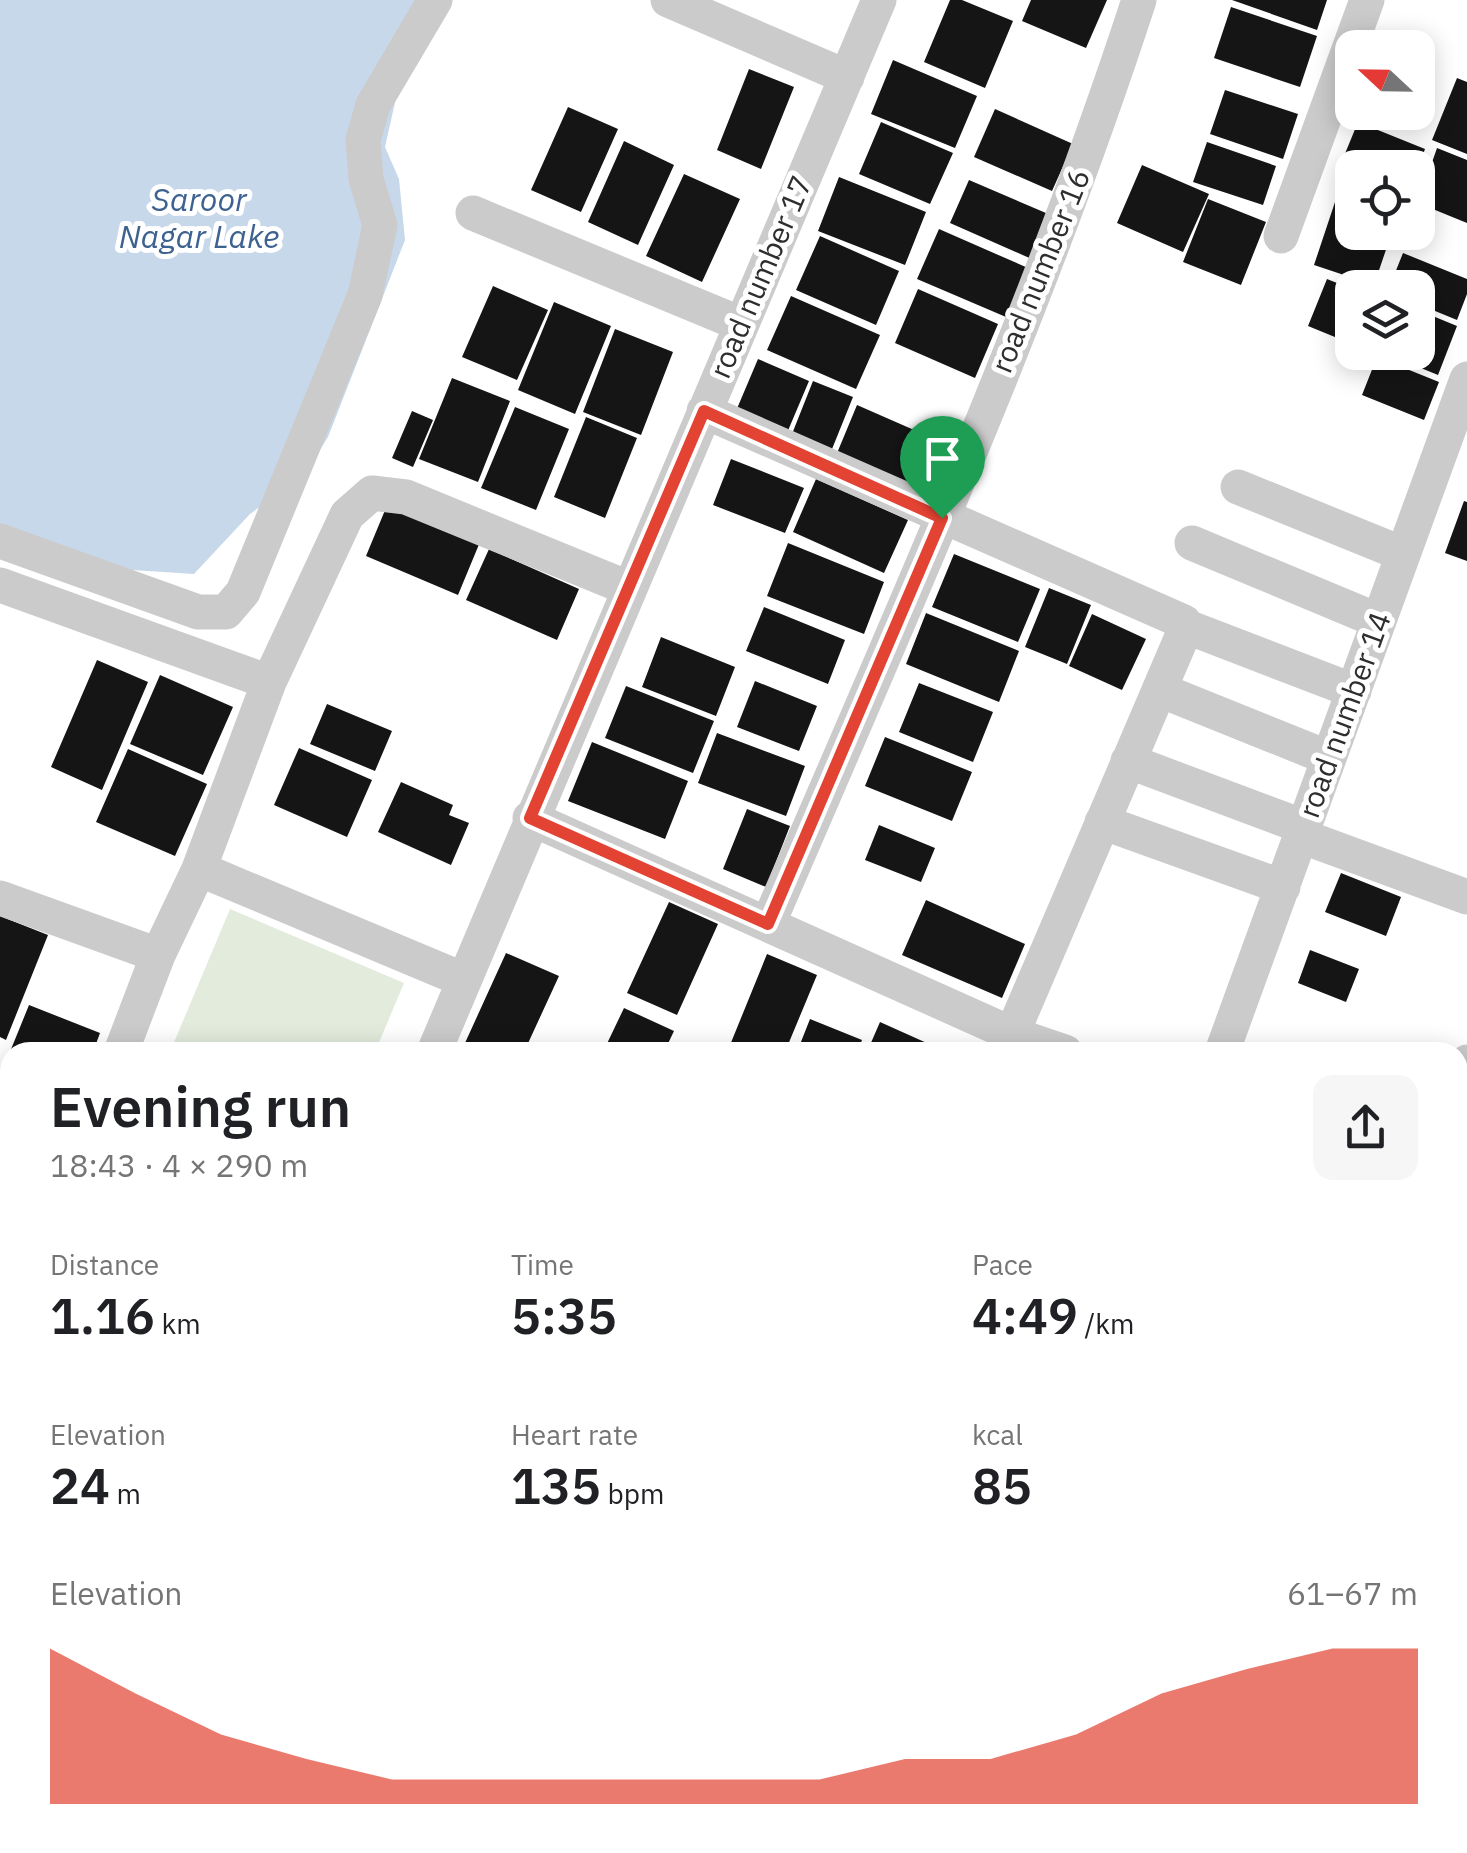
<!DOCTYPE html>
<meta charset="utf-8">
<style>
body{margin:0;font-family:"IBM Plex Sans",sans-serif;background:#f6f6f6;color:#202124;height:100vh;display:flex;flex-direction:column;font-size:38px;white-space:nowrap}
*{box-sizing:border-box;margin:0}
p{font-size:32px;color:#757577}
.icon{flex:none;width:55px;height:55px;fill:none;stroke:currentColor;stroke-width:2;stroke-linecap:round;stroke-linejoin:round}
.map{position:relative;flex:1;overflow:hidden}
.drawer{position:absolute;left:0px;top:1042px;width:1468px;height:812px;display:flex;flex-direction:column;background:#fff;border-radius:30px 30px 0 0;box-shadow:0 5px 25px #0003}
.drawer>*{flex:none}
.needle{width:65px;rotate:292deg}
.buttons{position:absolute;left:1335px;top:30px;display:grid;gap:20px}
.buttons a{display:grid;place-items:center;width:100px;height:100px;border-radius:20px;background:#fff;box-shadow:0 5px 25px #0003;font-size:50px}
.pin{position:absolute;display:grid;place-items:center;width:85px;height:85px;color:#fff;margin:-102px -42px;border-radius:50% 50% 50% 0;rotate:-45deg;box-shadow:0 0 10px #0007}
.pin .icon{rotate:45deg}
.round{display:grid;place-items:center;flex:none;width:105px;height:105px;border-radius:20px;background:#f6f6f6}
.headline{display:flex;align-items:center;justify-content:space-between;height:170px;padding:0 50px}
h1{font-size:55px;font-weight:600;line-height:75px}
.metrics{display:grid;grid-template-columns:repeat(3,1fr);gap:15px;height:170px;padding:10px 50px}
.metrics div{display:grid;align-content:center}
.metrics b{font-size:50px;font-weight:600}
.metrics small{font-size:28px;font-weight:400}
.metrics p{font-size:28px}
.chart{height:280px;padding:20px 50px}
.chart p{display:flex;justify-content:space-between}
.chart svg{width:100%;height:180px;margin-top:10px;fill:#e34332;opacity:.7}
.map>svg:first-child{display:block}
.green{fill:#e2ebdc}
.water{fill:#c8d8eb}
.building{fill:#151515}
.lines{fill:none;stroke-linecap:round;stroke-linejoin:round}
.street{stroke:#cbcbcb;stroke-width:35}
.secondary{stroke:#b8b8b8;stroke-width:50}
.route-casing{stroke:#fff;stroke-width:20}
.route{stroke:#e34332;stroke-width:12}
.labels{text-anchor:middle;stroke-width:10;stroke-linejoin:round;paint-order:stroke}
.street-label{font-size:30px;fill:#2e2e2e;stroke:#fff}
.water-label{font-size:32px;font-style:italic;fill:#3d628f;stroke:#fff}
</style>
<div class="map">
<svg width="1467" height="1853" viewBox="0 0 1467 1853">
<rect width="100%" height="100%" fill="#fff"/>
<path class="green" d="M230 909 404 983 375 1052H170Z"/>
<path class="water" d="M0 0H418L385 147 399 179 405 240 328 437 305 474 250 514 194 574 101 568 0 535Z"/>
<path class="building" d="M950 0H962L1013 21 985 88 924 62Z
M1031 0H1107L1086 48 1022 21Z
M1232 0H1327L1317 30Z
M1231 7 1317 36 1300 87 1214 58Z
M893 60 977 96 955 148 871 114Z
M749 69 794 87 761 169 717 150Z
M1457 78 1467 82V154L1432 140Z
M1225 90 1298 114 1283 159 1210 134Z
M568 107 618 129 581 212 531 190Z
M995 109 1073 144 1052 191 974 157Z
M881 122 953 153 930 204 859 174Z
M1358 122 1425 149 1418 168H1352V185L1335 178Z
M624 141 674 165 638 245 588 222Z
M1207 142 1276 166 1263 205 1193 182Z
M1437 148 1467 160V223L1418 203Z
M1142 165 1209 194 1183 252 1117 223Z
M684 174 740 199 702 282 646 256Z
M839 177 926 212 905 265 818 231Z
M969 180 1053 216 1034 260 950 223Z
M1337 196 1352 201V232H1392L1374 285 1314 265Z
M1208 199 1266 222 1241 285 1183 262Z
M939 229 1028 268 1006 317 917 279Z
M820 236 899 271 876 325 796 290Z
M1403 253 1467 279V294L1457 320 1418 304V288H1389Z
M1327 279 1352 289V344L1308 326Z
M493 286 548 310 517 380 462 357Z
M918 289 998 324 975 378 895 343Z
M791 296 880 335 856 389 767 350Z
M554 302 611 326 575 414 518 390Z
M1418 310 1457 326 1438 375 1394 357 1396 352H1418Z
M615 329 673 352 641 435 583 412Z
M1377 357 1439 382 1424 420 1362 395Z
M758 359 809 381 784 440 733 418Z
M452 378 510 401 478 482 419 459Z
M813 381 853 397 830 454 790 439Z
M857 405 930 437 908 489 835 458Z
M515 407 569 429 536 510 481 488Z
M412 411 433 420 413 467 392 458Z
M586 417 637 438 605 518 554 497Z
M731 459 804 488 785 533 713 505Z
M816 479 908 520 884 573 793 532Z
M1464 501 1467 502V561L1445 553Z
M388 503 480 542 458 595 366 556Z
M788 543 884 582 864 634 767 596Z
M489 549 579 589 557 640 466 600Z
M954 554 1040 589 1018 642 932 607Z
M1049 588 1091 605 1067 664 1025 647Z
M764 607 845 640 828 684 746 651Z
M926 613 1019 651 999 702 906 664Z
M1092 614 1146 639 1122 690 1069 666Z
M661 637 735 667 716 716 642 687Z
M97 660 148 682 102 790 51 767Z
M160 675 233 707 203 775 130 744Z
M755 681 817 706 799 751 737 727Z
M919 683 993 712 973 762 899 732Z
M626 686 714 721 693 773 605 738Z
M327 704 392 731 375 771 310 744Z
M717 733 805 766 786 816 698 783Z
M885 737 972 772 952 821 865 786Z
M592 742 688 781 665 839 568 801Z
M299 748 372 780 347 837 274 805Z
M128 749 207 784 175 856 96 822Z
M401 782 453 805 449 815 469 823 451 865 378 832Z
M747 809 790 826 766 887 723 869Z
M879 825 935 848 921 882 865 860Z
M1341 873 1401 897 1386 936 1325 912Z
M926 900 1025 944 1002 998 902 955Z
M669 902 718 924 677 1015 627 993Z
M0 916 48 935 6 1040 0 1037Z
M1310 950 1359 969 1346 1002 1298 983Z
M506 953 559 976 524 1052H487L465 1043Z
M767 954 817 975 785 1052H733L728 1050Z
M29 1005 100 1033 93 1052H10V1072L3 1069Z
M624 1008 674 1031 664 1052H603Z
M810 1019 862 1040 857 1052H797Z
M880 1022 929 1044 925 1052H867Z
M0 1073 10 1077V1156L0 1152Z
M7 1414 10 1416V1480L0 1475V1431Z
M0 1594 10 1598V1622L0 1646Z
M10 1717V1764L0 1759V1736Z
M0 1833 10 1837V1845L35 1847 32 1853H0Z
M457 1845H506L503 1853H454Z
M852 1845H902L899 1853H854L849 1851Z"/>
<g class="lines">
<path class="street" d="M668 0 847 77
M473 213 741 324
M1281 236 1367 0
M704 411 1184 622V632L1012 1034
M1238 487 1403 554
M0 541 198 612H226L243 592 365 295 380 225 366 179 363 140 373 105 435 0
M1192 543 1379 621
M0 585 269 682
M1185 626 1354 691
M1160 690 1329 758
M1128 761 1304 827
M530 818 1012 1034 1065 1052
M1102 822 1283 887
M1301 836 1467 897
M199 869 464 980
M0 898 158 955
M768 924C899 620 1036 316 1139 0
M121 1052 158 955 199 869 269 682 347 515 372 493 406 497 628 588
M434 1052 879 0
M1222 1052 1467 379
M1458 1087 1467 1062
M0 1186 10 1189
M1458 1309 1467 1313
M0 1340 10 1317
M1458 1542 1467 1549
M1458 1662 1467 1645
M0 1693 10 1669
M0 1795 10 1799
M1019 1845 1041 1853
M99 1853 102 1845
M405 1853 408 1845
M925 1853 928 1845
M1072 1853 1076 1845
M1389 1853 1392 1845"/>
<path class="secondary" d="M0 1534 10 1538
M700 1845 719 1853
M778 1845 797 1853"/>
</g>
<g class="lines">
<defs>
<path id="route" d="M704 411 942 518 768 924 530 818Z"/>
</defs>
<use href="#route" class="route-casing"/>
<use href="#route" class="route"/>
</g>
<g class="labels">
<g class="street-label">
<text transform="translate(1041 271) rotate(-68)" y="10">road number 16</text>
<text transform="translate(761 277) rotate(-67)" y="10">road number 17</text>
<text transform="translate(1345 715) rotate(-70)" y="10">road number 14</text>
</g>
<g class="water-label">
<text x="199" y="211">Saroor<tspan x="199" dy="37">Nagar Lake</tspan></text>
</g>
</g>
</svg>
<div class="buttons">
<a><svg class="needle" viewBox="-14 -14 28 28"><path d="M0-13l5 13h-10z" fill="#e53935"/><path d="M0 13l5-13h-10z" fill="#757577"/></svg></a>
<a><svg class="icon" aria-label="locate" viewBox="0 0 24 24"><circle cx="12" cy="12" r="6"/><path d="M12 2v4M12 18v4M2 12h4M18 12h4"/></svg></a>
<a><svg class="icon" aria-label="layers" viewBox="0 0 24 24"><path d="M12 4l9 5-9 5-9-5zM3 14l9 5 9-5"/></svg></a>
</div>
<div class="pin" style="left:942px;top:518px;background:#1e9e55"><svg class="icon" aria-label="arrive" viewBox="0 0 24 24"><path d="M6 21V4h12l-3 4 3 4H6"/></svg></div>
<section class="drawer">
<div class="headline"><div><h1>Evening run</h1><p>18:43 · 4 × 290 m</p></div><a class="round"><svg class="icon" aria-label="share" viewBox="0 0 24 24"><path d="M12 15V3M7 8l5-5 5 5M5 13v7h14v-7"/></svg></a></div>
<div class="metrics">
<div><p>Distance</p><b>1.16<small> km</small></b></div>
<div><p>Time</p><b>5:35</b></div>
<div><p>Pace</p><b>4:49<small> /km</small></b></div>
</div>
<div class="metrics">
<div><p>Elevation</p><b>24<small> m</small></b></div>
<div><p>Heart rate</p><b>135<small> bpm</small></b></div>
<div><p>kcal</p><b>85</b></div>
</div>
<div class="chart"><p><span>Elevation</span>61–67 m</p>
<svg viewBox="0 0 160 44" preserveAspectRatio="none"><path d="M0 44V6L10 17L20 27L30 33L40 38L50 38L60 38L70 38L80 38L90 38L100 33L110 33L120 27L130 17L140 11L150 6L160 6V44z"/></svg>
</div>
</section>
</div>
